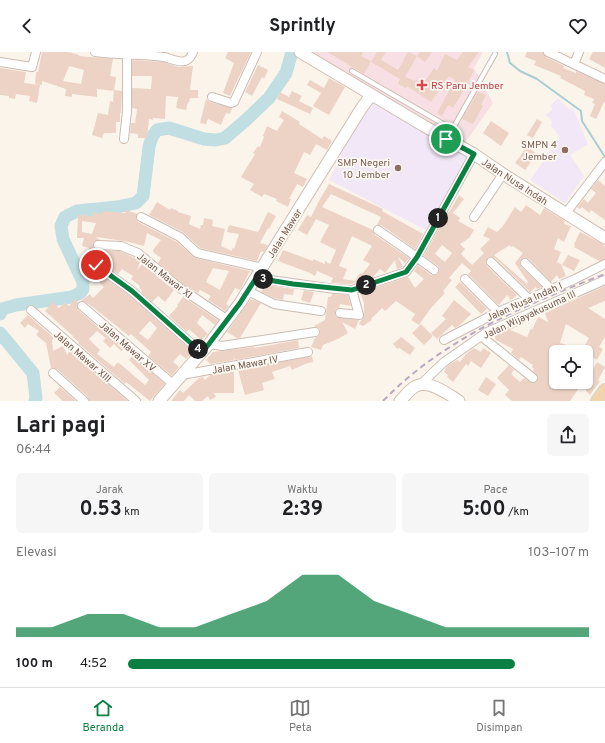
<!DOCTYPE html>
<html lang="id">
<meta charset="utf-8">
<style>
body{margin:0;font-family:Overpass,sans-serif;background:#f6f6f6;color:#202124;height:100vh;display:flex;flex-direction:column;font-size:15px;white-space:nowrap}
*{box-sizing:border-box;margin:0}
p{font-size:13px;color:#757577}
.icon{flex:none;width:22px;height:22px;fill:none;stroke:currentColor;stroke-width:2;stroke-linecap:round;stroke-linejoin:round}
.map{position:relative;height:349px;overflow:hidden}
.drawer{display:flex;flex-direction:column;background:#fff;flex:1}
.drawer>*{flex:none}
.buttons{position:absolute;left:549px;top:293px;display:grid;gap:8px}
.buttons a{display:grid;place-items:center;width:44px;height:44px;border-radius:6px;background:#fff;box-shadow:0 1px 3px #0004;font-size:20px}
.pin{position:absolute;display:grid;place-items:center;width:34px;height:34px;color:#fff;margin:-17px;border:2px solid #fff;border-radius:50%;box-shadow:0 1px 4px #0007}
.km{position:absolute;width:20px;height:20px;margin:-10px;border-radius:50%;background:#222;color:#fff;font-size:11px;line-height:20px;text-align:center}
.round{display:grid;place-items:center;flex:none;width:42px;height:42px;border-radius:6px;background:#f6f6f6}
.overview{display:flex;align-items:center;justify-content:space-between;height:68px;padding:0 16px}
h1{font-size:22px;font-weight:700;line-height:30px}
.metrics{display:grid;grid-template-columns:repeat(3,1fr);gap:6px;height:68px;padding:4px 16px}
.metrics div{display:grid;align-content:center;border-radius:6px;background:#f6f6f6;text-align:center}
.metrics b{font-size:20px;font-weight:700}
.metrics small{font-size:11px;font-weight:400}
.metrics p{font-size:11px}
.chart{height:112px;padding:8px 16px}
.chart p{display:flex;justify-content:space-between}
.chart svg{width:100%;height:72px;margin-top:4px;fill:#0b8043;opacity:.7}
ul{padding:0 16px;list-style:none;font-size:13px}
li{display:grid;grid-template-columns:64px 48px 1fr;align-items:center;height:30px}
li i{height:10px;border-radius:5px;background:#0b8043}
header{display:flex;justify-content:space-between;align-items:center;height:52px;padding:0 16px;background:#fff;font-size:18px;font-weight:700}
.dock{display:flex;justify-content:space-around;align-items:center;height:56px;border-top:1px solid #e0e0e0;background:#fff;font-size:11px;color:#757577}
.dock a{display:grid;justify-items:center;gap:2px}
.dock .active{color:#0b8043}
.map>svg:first-child{display:block}
.education{fill:#f1e7f7}
.medical{fill:#f7dfe3}
.lines{fill:none;stroke-linecap:round;stroke-linejoin:round}
.stream{stroke:#a8ced3;stroke-width:2}
.river{stroke:#c1dfe3;stroke-width:13}
.building{fill:#edd3c5;fill-rule:evenodd}
.lane-casing{stroke:#ccbcb2;stroke-width:6}
.street-casing{stroke:#ccbcb2;stroke-width:10}
.secondary-casing{stroke:#d0beb2;stroke-width:13}
.primary-casing{stroke:#d8d1ce;stroke-width:14}
.lane{stroke:#fff;stroke-width:4}
.street{stroke:#fff;stroke-width:8}
.secondary{stroke:#fff;stroke-width:11}
.primary{stroke:#f1d4ab;stroke-width:12}
.rail{stroke:#b7a9c4;stroke-width:2;stroke-dasharray:6 4;stroke-linecap:butt}
.route-casing{stroke:#fff;stroke-width:8}
.route{stroke:#0b8043;stroke-width:5}
.health-dot{fill:#e0444e;stroke:#fdf8f1;stroke-width:1.5}
.education-dot{fill:#8d6e63;stroke:#fdf8f1;stroke-width:1.5}
.labels{text-anchor:middle;stroke-width:3.5;stroke-linejoin:round;paint-order:stroke}
.health-label{font-size:10px;fill:#be3a42;stroke:#fdf8f1;text-anchor:start}
.education-label{font-size:10px;fill:#785e54;stroke:#fdf8f1;text-anchor:end}
.street-label{font-size:10px;fill:#735b50;stroke:#fdf8f1}
</style>
<header><svg class="icon" aria-label="back" viewBox="0 0 24 24"><path d="M15 5l-7 7 7 7"/></svg>Sprintly<svg class="icon" aria-label="heart" viewBox="0 0 24 24"><path d="M12 20l-8-8c-3-5 5-10 8-4 3-6 11-1 8 4z"/></svg></header>
<div class="map">
<svg width="605" height="349" viewBox="0 0 605 349">
<rect width="100%" height="100%" fill="#fbf4eb"/>
<path class="education" d="M558 46 569 57 573 56 588 92 570 103 584 124 565 151 530 128 560 85 551 74 552 69 546 63 553 57 550 54Z
M373 49 469 104 426 178 329 128 351 83Z"/>
<path class="medical" d="M312 0H483L474 16 493 51 465 91 388 50 312 1Z"/>
<g class="lines">
<path class="stream" d="M507 0 510 11 520 19 537 27 581 59 582 69 605 105"/>
<path class="river" d="M0 262 2 257 16 253 72 245 80 241 83 237V230L63 187 61 174 65 165 77 159 117 155 136 151 143 144 149 95 152 85 157 78 169 76 204 87 216 88 225 86 246 68 269 46 286 21 292 0
M0 281 33 321 36 346 35 349"/>
</g>
<path class="building" d="M42 0H69L79 3V4L113 7 110 24 116 25 114 39 97 37V45L72 42V45L65 44 66 37 42 29V33L35 32 36 20H38ZM69 14 84 18 81 32 63 29Z
M228 0H251L230 44 223 41 234 11 225 6Z
M327 0H363L361 4 371 9 364 22Z
M377 0H386L381 8 398 18 408 0 417 4 405 25 415 29 416 28 423 32 434 16 437 19 445 2 457 8 463 0H479L468 15 474 18 466 35 453 56 448 53 442 64 437 61 455 28 449 24 431 50 407 34 406 36 398 32 400 27 371 10Z
M420 0H432L425 10 417 4Z
M527 0H543L546 5 564 14 563 16 576 21V19L605 32V51L604 50 596 67 590 64 595 52 592 51 594 47 584 43 585 39 560 26 561 24 534 13 536 9 525 5Z
M593 0H605V16L589 7Z
M132 8 163 10 179 15 193 14 190 38H198V46H190L189 51 188 50 186 58 176 56 178 45 166 44 165 67 153 66V68L149 67 147 86H138V82L130 81 131 71H135L137 57 132 56V36L151 37 152 24H132Z
M258 13 268 18 264 27 262 25 252 44 245 40Z
M0 16 26 20 24 31 40 33 37 51 29 49 30 44 16 42 15 47 9 46V44L0 43Z
M329 26 345 35 329 63 313 54 321 41 307 33 310 28 324 36Z
M114 38 122 39 121 61H120V70H116V81H104L102 86 92 83 98 61 108 63 110 49 113 50Z
M292 39 302 44 299 49 313 56 310 62 277 47 280 40 289 45Z
M478 40 486 43 481 53 483 54 473 72 462 67Z
M206 47 210 50 232 56 230 62 226 61 221 73 208 67 206 72 200 71Z
M282 59 300 70 299 72 322 87 324 84 332 89 327 98 316 92 310 103 304 100 294 121 307 127 303 135 297 132 289 147H291L288 155 276 149 277 147 264 142 262 145 250 138 254 132 241 125 255 102 253 101 258 94 260 95 264 85 263 84 267 74 277 79 284 68 279 65Z
M537 67 542 70 533 86 527 83Z
M491 69 509 81 501 94 483 81Z
M527 95 537 102 525 118 515 111Z
M598 128 605 134V168L591 158 589 161 582 155 580 157 577 155 584 147 588 151 596 141 591 137Z
M329 132 383 157 382 159 423 182 415 197 381 173H377L381 165 331 142 322 155 373 178 375 183 409 206 405 211 398 205 403 215 397 217 395 208 385 221 380 217 373 225 351 232 333 231 331 230 333 226 317 219 315 224 310 221 278 209 283 198 313 209V207L325 212V209L330 212 336 198 320 190 329 173 316 167 307 183 298 178 307 163 311 165 320 147ZM352 184 372 194 363 208 370 212 362 222 360 221 355 229 343 227 347 217 339 214Z
M459 143 464 147 453 161 460 166 458 169 474 178 469 186 460 192 465 197 461 202 472 213 484 201 480 197 490 187 483 184 488 175 497 180 503 174 515 155 521 160 526 153 540 163 544 156 565 169 564 172 571 174 564 190 558 186 554 197 561 200 557 210 561 212 566 224 559 227 557 223 551 230 529 207 523 206 520 209 521 215 542 235 537 237 536 235 530 240 495 206 489 205 486 209 487 214 517 243 511 248 507 243 499 253 468 222 471 219 462 211 449 226 452 228 443 239 445 241 431 256 419 273 411 268 415 262 396 249 385 259 382 256 371 267 372 268 363 274 359 272 364 264V251L360 241 408 225 415 236 424 227 414 219 418 213 431 223H434L438 222 439 218 438 214 424 204 448 160H449ZM442 193 452 201 445 210 435 202ZM510 193V195L513 194 523 201 515 211 528 230 527 232 494 203Z
M157 150 170 158 171 156 178 159V160L191 164 189 172 200 177 201 173H203L204 166 213 168 212 174 225 177 221 194 232 199V196L234 197 239 182 227 180 229 173 258 180 268 160 276 164 269 177 268 176 260 191 268 193 264 200 261 199 257 209 200 196 183 180 149 163Z
M126 158 137 162 136 166 138 170 177 190 195 206 250 219 240 238 235 236 226 252 229 254 225 259 208 248 211 244 200 238 198 241 183 232 158 211 161 206 153 200V198L161 188 147 181 144 194 129 190 97 185H96L100 188 94 190 93 195 97 198 120 199 135 206 140 210 137 218 142 212 174 238 165 250 158 244 152 250 141 240 142 239 139 235 140 234 131 227 133 224 122 217 118 222 99 209 95 208 98 204 88 202 89 196 82 194 84 186H77L78 163 93 164V160L102 162 103 159 125 161ZM82 169 96 171 92 182 82 180ZM213 216 229 219 220 238 206 230Z
M580 180 603 192 605 196V207L599 209 574 195 575 193 574 192Z
M568 203 580 208 574 219 562 213Z
M95 219 129 243 193 300 186 307 180 302 173 310 179 315 172 324 148 304 151 300 131 282 129 284 93 255 85 250 81 249 90 242 93 246 104 235 92 223ZM150 269 157 276 148 288 139 281Z
M460 230 487 257 481 262 455 235Z
M266 233 294 237 293 243 284 242 283 248 274 246 261 240Z
M605 234V249L588 256 605 267V285L599 295 603 297 597 308 586 301V300H566L556 297V330H583L570 349H512L505 343 509 338 497 326 509 313 514 318 511 322 520 330 524 326 530 330 535 331 537 329 538 324 533 319 534 317 532 315 533 313 521 305 519 308 511 301 513 297 496 288 494 283 528 268V269L510 278 527 285 531 276 532 278 538 265 548 270 545 261ZM566 272 589 286 582 298 560 291Z
M304 238 314 240 310 251 301 248Z
M332 242 348 243 351 254 340 252 339 256 336 257 335 260 336 265 359 268 355 277 342 270 348 281 338 287 323 293 321 298 311 295 315 286 320 282V277L314 274 325 268 328 245H331Z
M183 245 218 268 215 273 202 263 197 271 208 282 201 288 189 277 187 280 169 264 178 254 177 253Z
M75 247 78 250 77 253 78 258 124 297 121 299 114 292 110 296 103 289 106 286 97 279 89 287 100 298 97 302 114 315 117 311H119L145 333 149 328 129 308 132 304 165 332 150 349 126 330 125 332 78 291 79 290 73 285V284L45 259 53 250 59 256 65 251 69 254Z
M251 247 261 251 240 286H237L227 280Z
M454 248 471 262 459 274 455 276 452 273 437 287 431 281 446 267 442 264Z
M28 263 54 286 52 288 53 299 63 294 67 303 70 299 128 349H89L88 345 57 317 51 316 46 291 36 283 39 279 28 272 25 276 20 271Z
M421 272 433 284 424 293 412 281Z
M401 285 415 296 410 303 399 296 397 297 393 292Z
M298 288 299 296 235 308 234 306V308L211 312 206 308 213 300 254 295 255 296Z
M474 296 481 300 483 296 491 301 481 316 471 309 468 314 466 312 453 330 447 325 448 323 444 320 447 314 457 308 460 310 466 302Z
M312 304 313 310 305 312 292 318 290 314 272 320 275 327 262 331 264 338 245 343 238 318Z
M597 310 605 315 598 328 600 329 590 343 586 339V315L592 319Z
M234 319V341H214L216 345 210 348 208 344 202 349H195L189 343 184 349H171L180 338 183 341 199 326 203 325 205 328 210 323Z
M486 325 496 332 488 344 478 338Z
M60 335 76 349H63L54 341Z"/>
<g class="lines">
<defs>
<path id="lane" d="M352 19 452 77
M448 85 495 2"/>
<path id="street" d="M95 0C118 3 141 2 164 5 169 6 179 11 185 9 189 8 192 3 193 0
M548 0 605 27
M0 10 32 15 36 0
M574 12 579 0
M212 45 231 51 234 50 257 0
M124 87 127 59V3
M566 161 605 110
M141 165 180 185 197 201 263 216
M474 165 503 122
M378 178 407 198 434 218
M98 193 121 194 138 201 180 236 228 268
M491 210 528 246
M525 211 551 237
M96 213 132 239 202 301
M256 226 335 237 352 238 406 220 417 205 474 102
M465 227 498 260
M248 239 274 252 321 259
M82 254 174 333
M31 258 136 349
M340 261 359 263 352 238
M481 284 533 326
M444 288 498 260 575 227 605 212
M209 292 222 294 315 280
M53 321 84 349
M182 323 308 300
M420 333 444 310 487 280 605 228"/>
<path id="secondary" d="M300 0 424 74 474 102 503 122 605 186
M159 349 209 292 240 251 361 57 371 43
M400 349C405 344 410 337 416 334 430 328 448 342 459 349"/>
<path id="primary" d="M597 349 605 338"/>
</defs>
<use href="#lane" class="lane-casing"/>
<use href="#street" class="street-casing"/>
<use href="#secondary" class="secondary-casing"/>
<use href="#primary" class="primary-casing"/>
<use href="#lane" class="lane"/>
<use href="#street" class="street"/>
<use href="#secondary" class="secondary"/>
<use href="#primary" class="primary"/>
<path class="rail" d="M383 349C444 286 525 253 605 222"/>
</g>
<g class="lines">
<defs>
<path id="route" d="M96 213 132 239 202 301 240 251 256 226 293 232 352 238 406 220 417 205 474 102 446 87"/>
</defs>
<use href="#route" class="route-casing"/>
<use href="#route" class="route"/>
</g>
<path class="health-dot" d="M420 27h4v4h4v4h-4v4h-4v-4h-4v-4h4z"/>
<g class="education-dot">
<circle cx="565" cy="98" r="4"/>
<circle cx="398" cy="116" r="4"/>
</g>
<g class="labels">
<g class="health-label">
<text x="431" y="37">RS Paru Jember</text>
</g>
<g class="education-label">
<text x="557" y="96">SMPN 4<tspan x="557" dy="12">Jember</tspan></text>
<text x="390" y="114">SMP Negeri<tspan x="390" dy="12">10 Jember</tspan></text>
</g>
<g class="street-label">
<text transform="translate(515 129) rotate(33)" y="4">Jalan Nusa Indah</text>
<text transform="translate(284 181) rotate(-58)" y="4">Jalan Mawar</text>
<text transform="translate(165 223) rotate(38)" y="4">Jalan Mawar XI</text>
<text transform="translate(524 249) rotate(-24)" y="4">Jalan Nusa Indah I</text>
<text transform="translate(529 262) rotate(-25)" y="4">Jalan Wijayakusuma III</text>
<text transform="translate(128 294) rotate(41)" y="4">Jalan Mawar XV</text>
<text transform="translate(83 304) rotate(41)" y="4">Jalan Mawar XIII</text>
<text transform="translate(245 312) rotate(-10)" y="4">Jalan Mawar IV</text>
</g>
</g>
</svg>
<div class="buttons">
<a><svg class="icon" aria-label="locate" viewBox="0 0 24 24"><circle cx="12" cy="12" r="6"/><path d="M12 2v4M12 18v4M2 12h4M18 12h4"/></svg></a>
</div>
<div class="pin" style="left:446px;top:87px;background:#1e9e55"><svg class="icon" aria-label="arrive" viewBox="0 0 24 24"><path d="M6 21V4h12l-3 4 3 4H6"/></svg></div>
<div class="pin" style="left:96px;top:213px;background:#d93025"><svg class="icon" aria-label="check" viewBox="0 0 24 24"><path d="M5 12l5 5 9-10"/></svg></div>
<b class="km" style="left:438px;top:166px">1</b>
<b class="km" style="left:366px;top:233px">2</b>
<b class="km" style="left:263px;top:227px">3</b>
<b class="km" style="left:198px;top:297px">4</b>
</div>
<section class="drawer">
<div class="overview"><div><h1>Lari pagi</h1><p>06:44</p></div><a class="round"><svg class="icon" aria-label="share" viewBox="0 0 24 24"><path d="M12 15V3M7 8l5-5 5 5M5 13v7h14v-7"/></svg></a></div>
<div class="metrics">
<div><p>Jarak</p><b>0.53<small> km</small></b></div>
<div><p>Waktu</p><b>2:39</b></div>
<div><p>Pace</p><b>5:00<small> /km</small></b></div>
</div>
<div class="chart"><p><span>Elevasi</span>103–107 m</p>
<svg viewBox="0 0 160 44" preserveAspectRatio="none"><path d="M0 44V38L10 38L20 30L30 30L40 38L50 38L60 30L70 22L80 6L90 6L100 22L110 30L120 38L130 38L140 38L150 38L160 38V44z"/></svg>
</div>
<ul>
<li><b>100 m</b>4:52<i style="width:84%"></i></li>
</ul>
</section>
<nav class="dock">
<a class="active"><svg class="icon" aria-label="home" viewBox="0 0 24 24"><path d="M3 11l9-7 9 7M6 9v11h12V9"/></svg>Beranda</a>
<a><svg class="icon" aria-label="map" viewBox="0 0 24 24"><path d="M3 6l6-2 6 2 6-2v14l-6 2-6-2-6 2zM9 4v14M15 6v14"/></svg>Peta</a>
<a><svg class="icon" aria-label="saved" viewBox="0 0 24 24"><path d="M7 4h10v16l-5-4-5 4z"/></svg>Disimpan</a>
</nav>
